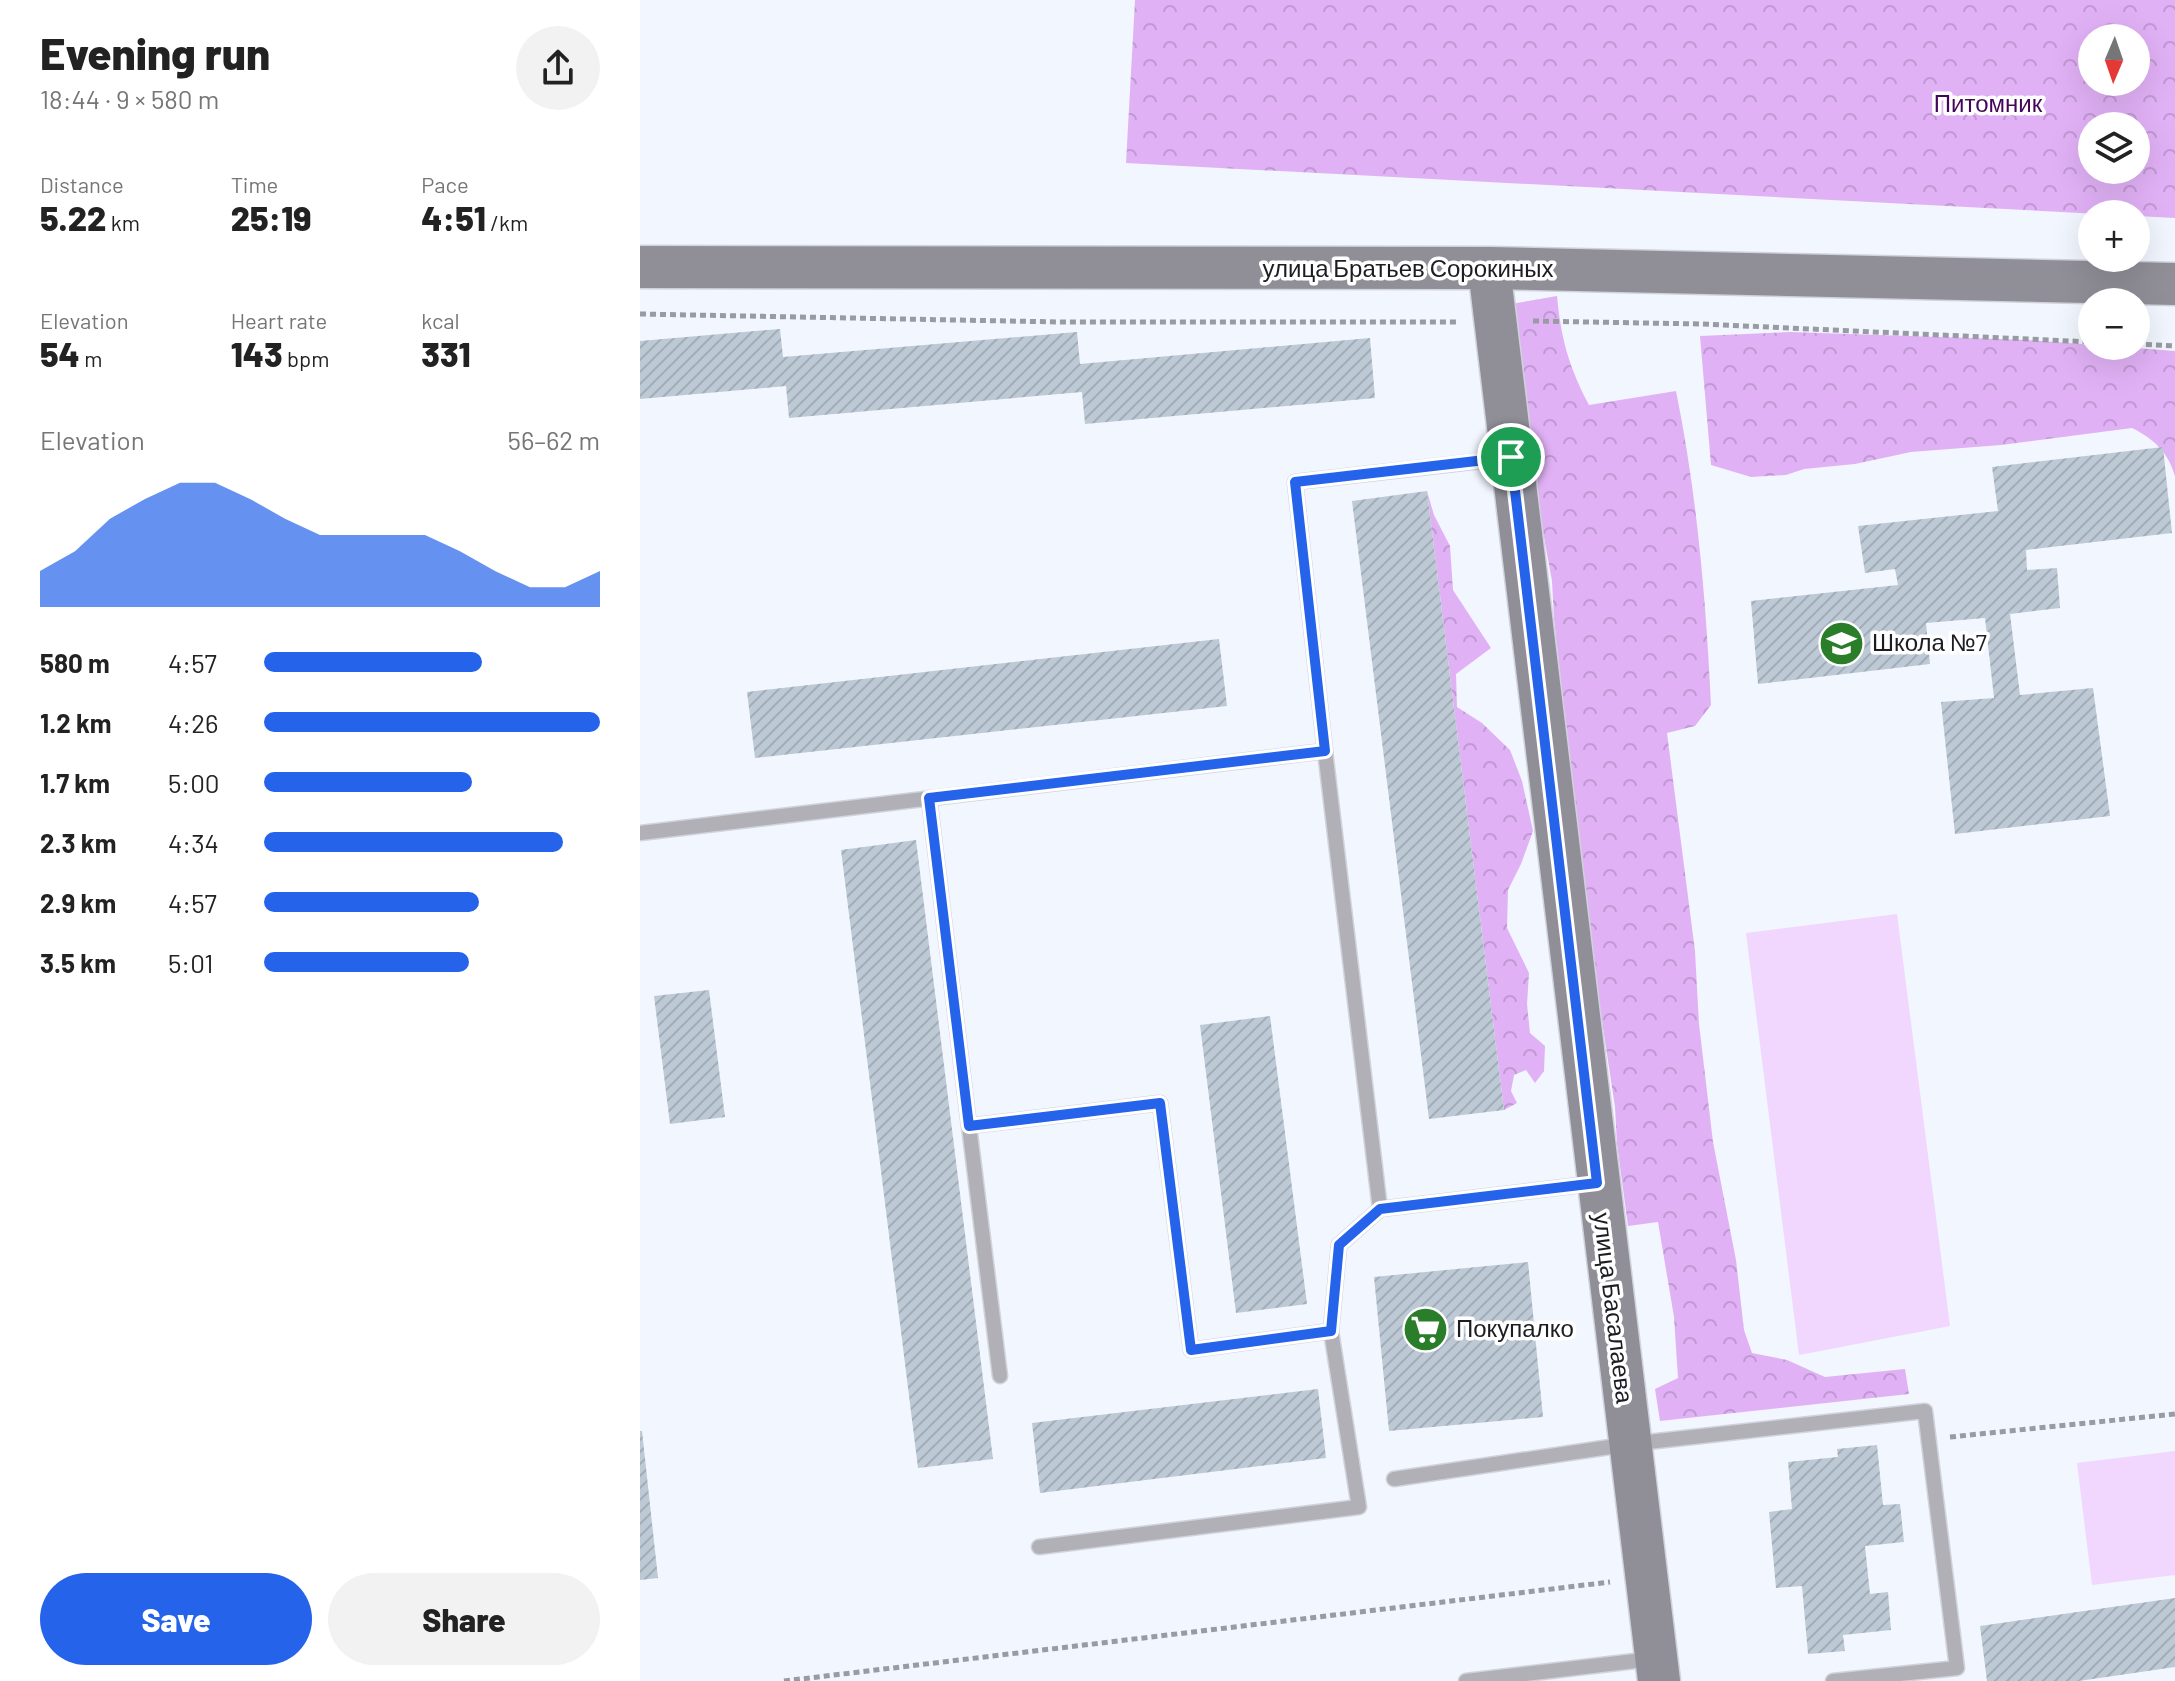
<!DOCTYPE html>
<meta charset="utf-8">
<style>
body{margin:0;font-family:Barlow,sans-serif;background:#f2f2f2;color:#222;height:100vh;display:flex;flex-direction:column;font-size:30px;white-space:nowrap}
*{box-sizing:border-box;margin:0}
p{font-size:26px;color:#767676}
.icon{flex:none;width:44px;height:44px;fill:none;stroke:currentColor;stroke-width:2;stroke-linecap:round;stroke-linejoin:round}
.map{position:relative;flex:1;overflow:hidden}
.sheet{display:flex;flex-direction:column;background:#fff;width:640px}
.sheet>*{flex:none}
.needle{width:52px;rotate:182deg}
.buttons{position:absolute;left:1438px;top:24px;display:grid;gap:16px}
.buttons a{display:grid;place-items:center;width:72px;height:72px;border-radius:50%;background:#fff;box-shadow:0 8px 32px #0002;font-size:40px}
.pin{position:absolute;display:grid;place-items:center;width:68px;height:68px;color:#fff;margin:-34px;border:4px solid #fff;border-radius:50%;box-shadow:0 2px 8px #0007}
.round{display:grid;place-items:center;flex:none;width:84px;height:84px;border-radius:42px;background:#f2f2f2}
.headline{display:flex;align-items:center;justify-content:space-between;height:136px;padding:0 40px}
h1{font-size:44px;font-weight:800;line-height:60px}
.metrics{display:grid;grid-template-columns:repeat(3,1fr);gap:12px;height:136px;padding:8px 40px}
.metrics div{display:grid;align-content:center}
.metrics b{font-size:34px;font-weight:800}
.metrics small{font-size:22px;font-weight:400}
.metrics p{font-size:22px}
.chart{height:224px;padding:16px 40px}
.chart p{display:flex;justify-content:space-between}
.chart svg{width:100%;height:144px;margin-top:8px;fill:#2563eb;opacity:.7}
.primary-button{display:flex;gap:16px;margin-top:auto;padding:16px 40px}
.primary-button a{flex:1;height:92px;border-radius:48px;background:#2563eb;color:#fff;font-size:32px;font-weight:800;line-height:92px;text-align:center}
.primary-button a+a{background:#f2f2f2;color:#222}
ul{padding:0 40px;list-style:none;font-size:26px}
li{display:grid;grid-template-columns:128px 96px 1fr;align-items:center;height:60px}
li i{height:20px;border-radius:10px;background:#2563eb}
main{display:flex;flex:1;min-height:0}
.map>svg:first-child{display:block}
.forest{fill:url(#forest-crowns);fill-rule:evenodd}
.park{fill:#f1d6fd}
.building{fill:url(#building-hatch)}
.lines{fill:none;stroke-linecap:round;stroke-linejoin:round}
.lane-casing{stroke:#d0d3db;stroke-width:17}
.secondary-casing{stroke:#d0d3db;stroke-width:45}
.path{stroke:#989ba2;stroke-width:5;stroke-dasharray:6 4;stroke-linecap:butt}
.lane{stroke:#b1b0b7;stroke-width:14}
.secondary{stroke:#908f98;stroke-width:42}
.route-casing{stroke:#fff;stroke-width:16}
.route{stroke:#2563eb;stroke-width:10}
.labels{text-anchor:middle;stroke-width:7;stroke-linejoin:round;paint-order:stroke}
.park-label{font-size:24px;fill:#450659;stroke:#fff}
.street-label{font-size:24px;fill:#1b1d22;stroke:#fff}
.poi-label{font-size:24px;fill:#1b1d22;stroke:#fff;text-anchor:start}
</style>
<main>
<section class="sheet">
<div class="headline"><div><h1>Evening run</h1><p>18:44 · 9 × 580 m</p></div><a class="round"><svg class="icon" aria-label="share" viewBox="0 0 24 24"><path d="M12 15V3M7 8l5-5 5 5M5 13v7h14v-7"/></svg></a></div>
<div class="metrics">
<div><p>Distance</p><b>5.22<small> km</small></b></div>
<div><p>Time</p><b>25:19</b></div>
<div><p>Pace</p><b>4:51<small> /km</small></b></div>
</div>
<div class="metrics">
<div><p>Elevation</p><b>54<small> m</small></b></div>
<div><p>Heart rate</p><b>143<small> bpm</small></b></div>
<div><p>kcal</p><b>331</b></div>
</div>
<div class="chart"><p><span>Elevation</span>56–62 m</p>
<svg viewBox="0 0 160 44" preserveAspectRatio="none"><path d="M0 44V33L10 27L20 17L30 11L40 6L50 6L60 11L70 17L80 22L90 22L100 22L110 22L120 27L130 33L140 38L150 38L160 33V44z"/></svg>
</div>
<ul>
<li><b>580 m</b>4:57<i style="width:65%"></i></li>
<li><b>1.2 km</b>4:26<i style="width:100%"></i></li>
<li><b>1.7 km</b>5:00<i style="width:62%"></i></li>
<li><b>2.3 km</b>4:34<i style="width:89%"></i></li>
<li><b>2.9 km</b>4:57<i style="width:64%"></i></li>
<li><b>3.5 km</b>5:01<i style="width:61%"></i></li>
</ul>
<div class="primary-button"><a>Save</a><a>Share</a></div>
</section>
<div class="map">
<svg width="1535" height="1681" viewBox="0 0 1535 1681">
<defs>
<pattern id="forest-crowns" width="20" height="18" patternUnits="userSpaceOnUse" patternTransform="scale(2)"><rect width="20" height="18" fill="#e1b1f6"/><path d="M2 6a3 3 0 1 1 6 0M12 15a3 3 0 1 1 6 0" fill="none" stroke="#c098d3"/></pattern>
<pattern id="building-hatch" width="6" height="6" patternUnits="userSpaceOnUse" patternTransform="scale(2)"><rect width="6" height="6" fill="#bdcad5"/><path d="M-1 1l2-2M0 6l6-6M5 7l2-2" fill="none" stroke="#a2adb7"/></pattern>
</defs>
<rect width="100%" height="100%" fill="#f2f6fe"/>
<path class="forest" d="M495 0H1535V218L486 163ZM1496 38V82H1452V38ZM1496 126V170H1452V126Z
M917 296C921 339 929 367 949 405L1036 391C1057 494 1066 600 1071 705L1055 726 1027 733 1055 951 1059 1024 1073 1142 1096 1260 1104 1330 1112 1353 1147 1360 1185 1377 1265 1369 1269 1394 1020 1421 1015 1389 1038 1378 1034 1317 1018 1222 988 1226 977 1144 975 1107 948 929 914 619 912 581 899 510 897 474 871 304Z
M1150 332 1388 340 1535 351V476C1528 452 1514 439 1492 428L1361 445 1271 452 1215 464 1164 469 1146 475 1111 477 1071 465 1060 336Z
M787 491 794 515 810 546 813 590 851 648 816 674 817 707 842 723 870 750 882 781 893 831 881 864 868 890 867 928 889 973 887 1004 890 1033 905 1046 904 1071 895 1083 886 1070 874 1075 871 1091 877 1103 864 1110Z"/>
<path class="park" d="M1257 914 1310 1326 1159 1355 1106 933Z
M1535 1451V1575L1452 1585 1437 1463Z"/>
<path class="building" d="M140 329 143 357 437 332 440 364 730 338 735 398 445 424 442 392 149 418 146 386 0 399V341Z
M1523 447 1532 533 1386 550 1387 570 1417 568 1420 608 1370 614 1380 695 1453 688 1470 816 1315 834 1301 702 1354 698 1345 618 1286 623 1290 664 1118 684 1111 601 1258 585 1255 569 1225 573 1218 526 1358 511 1352 467Z
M787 491 864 1110 789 1119 712 501Z
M579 639 587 706 115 758 107 692Z
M276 840 353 1459 278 1468 201 850Z
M69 990 85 1117 30 1124 14 996Z
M630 1016 667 1304 596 1313 560 1025Z
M888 1262 903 1417 749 1431 734 1277Z
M678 1389 686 1458 400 1493 392 1423Z
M0 1431H2L18 1578 0 1580Z
M1237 1445 1243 1505 1260 1504 1264 1542 1225 1546 1230 1594 1248 1592 1251 1630 1203 1635 1205 1651 1168 1654 1162 1586 1136 1588 1129 1512 1152 1509 1148 1462 1198 1457 1197 1449Z
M1535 1598V1667L1439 1681H1347L1340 1626Z"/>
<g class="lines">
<defs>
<path id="lane" d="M685 751 740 1209 957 1183
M289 798 329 1126 520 1103 551 1350 691 1331
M0 833 685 751 655 482 867 458
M329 1126 360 1376
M754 1479 990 1444 1285 1411 1317 1668 1193 1681
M399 1547 719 1507 691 1331 699 1245 740 1209
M826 1681 1012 1659"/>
<path id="secondary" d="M0 267 849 268 1535 284
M849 268 1019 1681"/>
</defs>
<use href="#lane" class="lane-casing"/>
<use href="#secondary" class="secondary-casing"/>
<path class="path" d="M0 314 420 322H819
M893 321 1062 324 1452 342
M1496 344 1535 346
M1310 1437 1535 1414
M144 1681 970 1582"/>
<use href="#lane" class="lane"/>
<use href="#secondary" class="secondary"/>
</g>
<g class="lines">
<defs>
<path id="route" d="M871 457 957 1183 740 1209 699 1245 691 1331 551 1350 520 1103 329 1126 289 798 685 751 655 482Z"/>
</defs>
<use href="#route" class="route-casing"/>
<use href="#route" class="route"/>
</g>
<defs>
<symbol id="school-disc" viewBox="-11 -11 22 22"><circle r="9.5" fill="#2a7d29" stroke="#fff"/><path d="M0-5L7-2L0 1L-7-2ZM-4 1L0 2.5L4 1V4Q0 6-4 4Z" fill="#fff"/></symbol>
<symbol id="supermarket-disc" viewBox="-11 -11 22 22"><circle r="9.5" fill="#2a7d29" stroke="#fff"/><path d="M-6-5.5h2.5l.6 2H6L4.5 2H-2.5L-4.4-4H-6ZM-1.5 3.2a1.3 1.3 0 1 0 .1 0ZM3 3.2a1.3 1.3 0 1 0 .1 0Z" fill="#fff"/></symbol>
</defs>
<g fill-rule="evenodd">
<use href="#school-disc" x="1176" y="618" width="51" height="51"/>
<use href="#supermarket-disc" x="760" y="1304" width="51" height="51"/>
</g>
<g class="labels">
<g class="park-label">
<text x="1348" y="112">Питомник</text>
</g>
<g class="street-label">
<text x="768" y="277">улица Братьев Сорокиных</text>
<text transform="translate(973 1308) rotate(83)" y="8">улица Басалаева</text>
</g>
<g class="poi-label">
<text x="1232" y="651">Школа №7</text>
<text x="816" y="1337">Покупалко</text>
</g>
</g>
</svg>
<div class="buttons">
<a><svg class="needle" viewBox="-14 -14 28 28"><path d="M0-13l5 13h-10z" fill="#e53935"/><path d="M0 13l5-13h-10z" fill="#767676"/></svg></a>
<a><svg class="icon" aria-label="layers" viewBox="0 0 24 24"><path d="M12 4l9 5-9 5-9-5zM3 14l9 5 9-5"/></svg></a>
<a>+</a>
<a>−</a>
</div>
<div class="pin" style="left:871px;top:457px;background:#1e9e55"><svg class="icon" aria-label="arrive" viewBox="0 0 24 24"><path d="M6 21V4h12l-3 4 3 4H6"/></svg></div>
</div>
</main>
